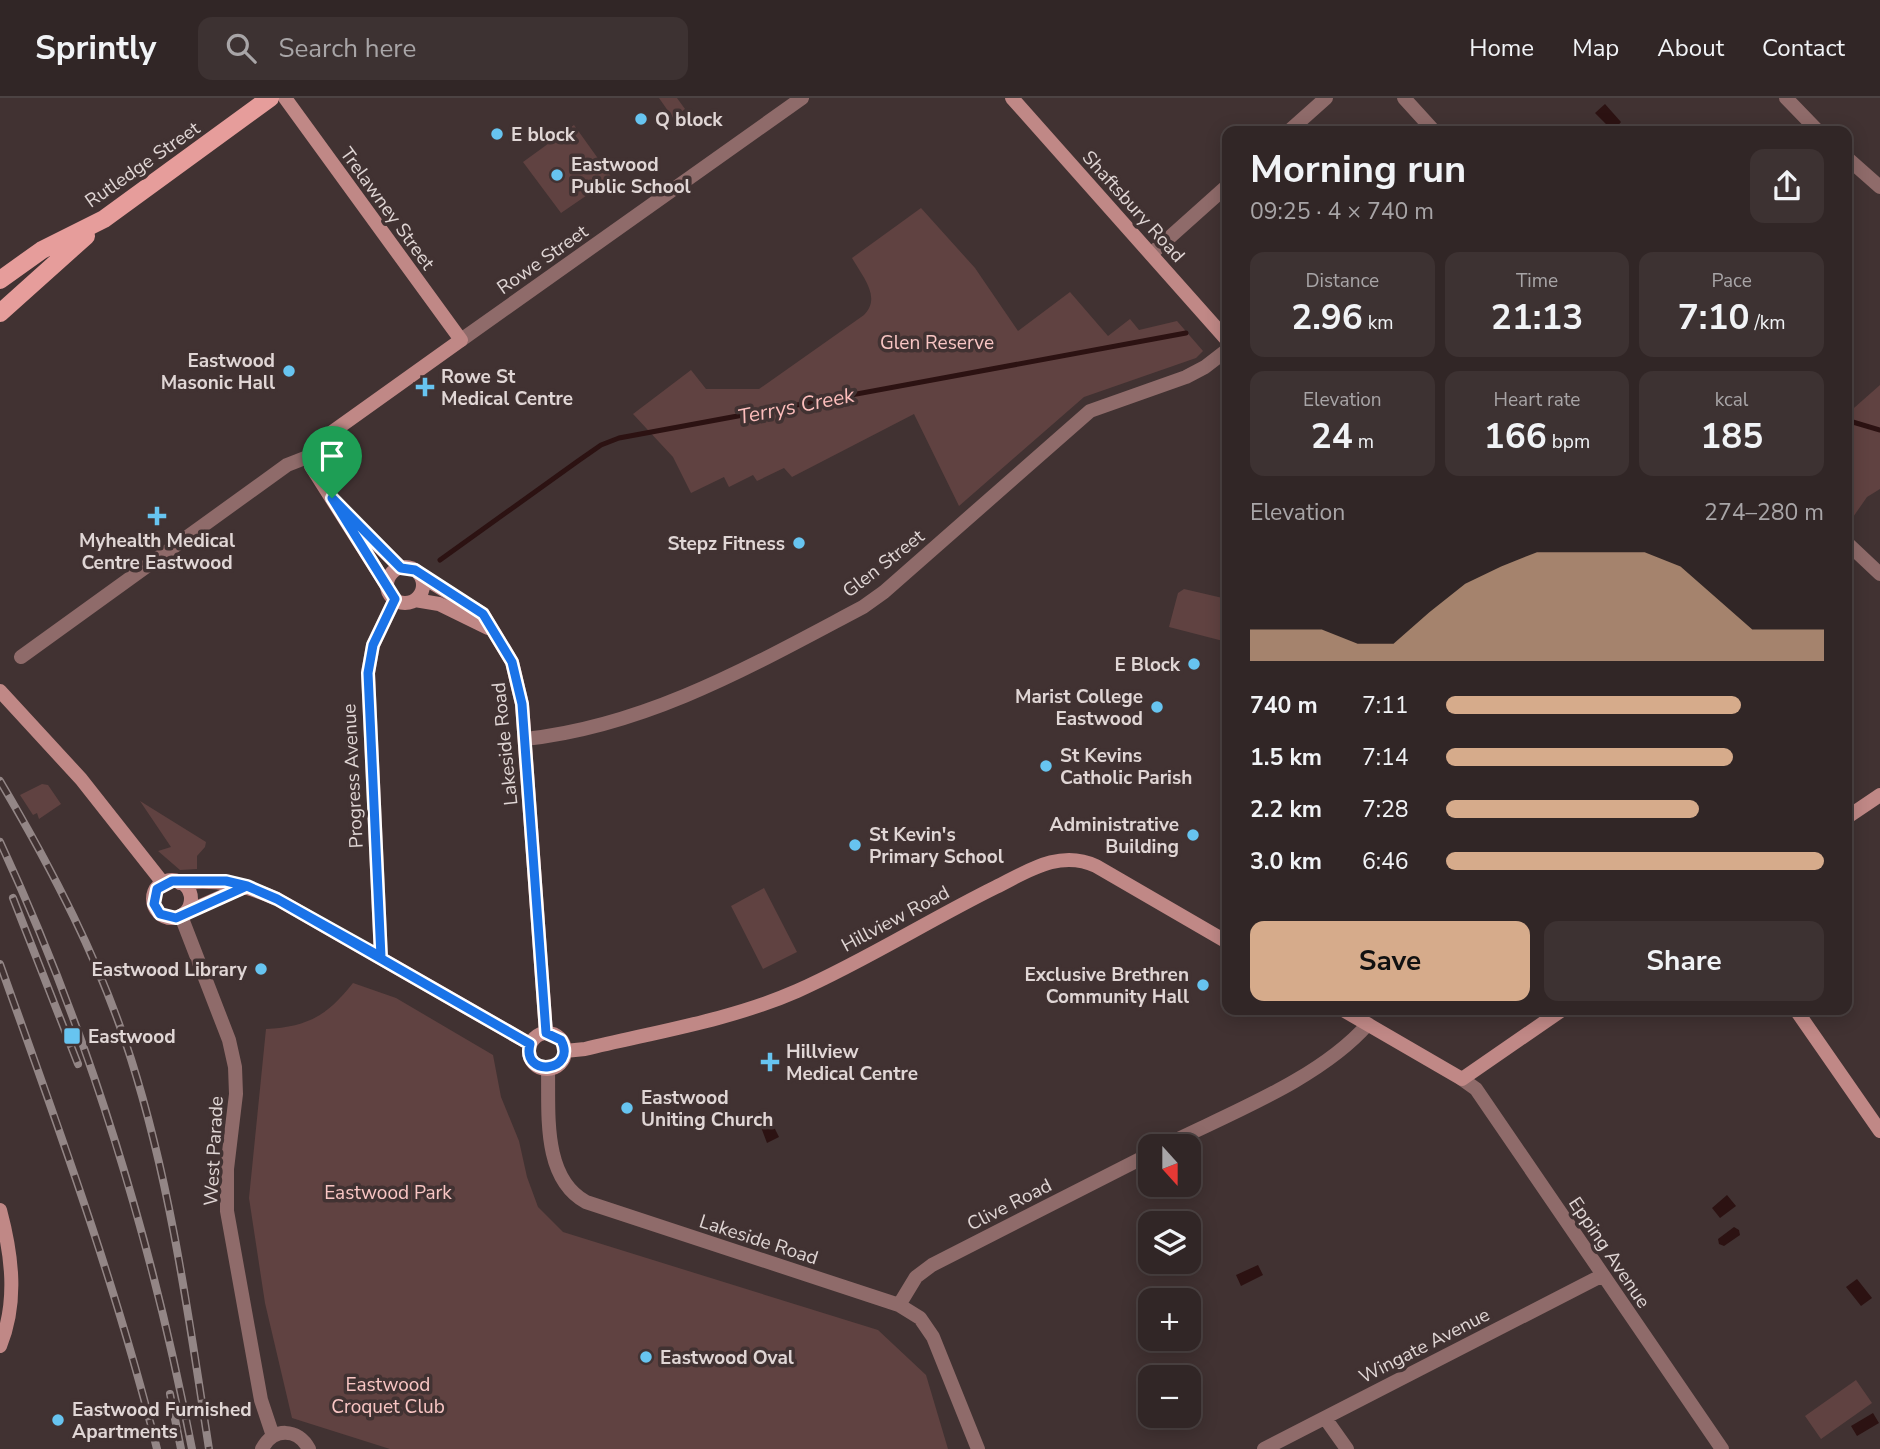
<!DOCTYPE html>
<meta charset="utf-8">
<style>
body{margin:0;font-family:"Nunito Sans",sans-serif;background:#3d3232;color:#f1f3f6;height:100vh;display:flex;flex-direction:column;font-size:26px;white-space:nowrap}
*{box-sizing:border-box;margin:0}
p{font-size:23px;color:#a8a5a7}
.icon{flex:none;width:38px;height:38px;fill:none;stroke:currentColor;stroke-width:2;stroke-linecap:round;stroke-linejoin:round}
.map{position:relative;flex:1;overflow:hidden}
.sheet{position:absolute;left:1222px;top:28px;width:630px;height:889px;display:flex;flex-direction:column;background:#312626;border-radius:14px;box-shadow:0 4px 18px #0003,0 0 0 2px #4c4343}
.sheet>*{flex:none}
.needle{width:46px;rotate:159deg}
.tools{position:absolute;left:1138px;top:1036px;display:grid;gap:14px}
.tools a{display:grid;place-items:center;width:63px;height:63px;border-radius:14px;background:#312626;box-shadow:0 4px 18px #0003,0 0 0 2px #4c4343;font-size:35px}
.pin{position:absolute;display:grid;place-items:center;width:60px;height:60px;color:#fff;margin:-72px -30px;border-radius:50% 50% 50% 0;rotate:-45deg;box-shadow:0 0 7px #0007}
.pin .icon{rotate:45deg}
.round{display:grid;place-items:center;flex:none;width:74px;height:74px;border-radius:14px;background:#3d3232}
.headline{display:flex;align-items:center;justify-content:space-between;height:119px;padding:0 28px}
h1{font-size:38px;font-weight:700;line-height:52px}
.figures{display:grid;grid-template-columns:repeat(3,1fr);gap:10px;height:119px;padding:7px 28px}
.figures div{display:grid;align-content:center;border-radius:14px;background:#3d3232;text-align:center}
.figures b{font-size:35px;font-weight:700}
.figures small{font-size:19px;font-weight:400}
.figures p{font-size:19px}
.chart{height:196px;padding:14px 28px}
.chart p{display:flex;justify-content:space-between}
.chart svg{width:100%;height:126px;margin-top:7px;fill:#d6ab8b;opacity:.7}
.action{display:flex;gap:14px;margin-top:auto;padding:14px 28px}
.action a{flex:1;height:80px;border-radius:14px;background:#d6ab8b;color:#111;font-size:28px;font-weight:700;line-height:80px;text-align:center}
.action a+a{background:#3d3232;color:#f1f3f6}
ul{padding:0 28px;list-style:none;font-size:23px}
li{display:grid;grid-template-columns:112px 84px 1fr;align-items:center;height:52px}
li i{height:18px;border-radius:9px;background:#d6ab8b}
header{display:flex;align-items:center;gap:42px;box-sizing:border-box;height:98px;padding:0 35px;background:#312626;border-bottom:2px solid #4c4343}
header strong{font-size:33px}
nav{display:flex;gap:38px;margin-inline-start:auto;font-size:24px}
.search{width:490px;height:63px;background:#3d3232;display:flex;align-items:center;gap:18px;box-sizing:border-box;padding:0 24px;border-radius:14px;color:#a8a5a7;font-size:26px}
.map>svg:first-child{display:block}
.green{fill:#604241}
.water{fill:#2c1212}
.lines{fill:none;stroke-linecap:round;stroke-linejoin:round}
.stream{stroke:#2c1212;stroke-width:5}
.street{stroke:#8f6b6a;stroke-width:14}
.secondary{stroke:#c08886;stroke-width:14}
.primary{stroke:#e69d9b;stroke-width:18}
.rail-casing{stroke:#938686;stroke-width:8}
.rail{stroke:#413232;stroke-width:5;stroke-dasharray:16;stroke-linecap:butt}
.route-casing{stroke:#fff;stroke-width:14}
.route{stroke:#1a73e8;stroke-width:9}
.poi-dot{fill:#67c4f0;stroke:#413232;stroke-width:2.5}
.labels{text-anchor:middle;stroke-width:7;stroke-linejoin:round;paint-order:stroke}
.poi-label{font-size:19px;font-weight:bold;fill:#e0d6d5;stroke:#413232;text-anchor:start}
.street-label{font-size:19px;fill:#e0d6d5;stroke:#413232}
.park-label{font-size:19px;fill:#f9c6c4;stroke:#413232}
.water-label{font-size:21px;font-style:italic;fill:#fdbebc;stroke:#413232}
</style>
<header>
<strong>Sprintly</strong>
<div class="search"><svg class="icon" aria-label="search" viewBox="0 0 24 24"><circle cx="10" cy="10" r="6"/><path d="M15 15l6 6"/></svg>Search here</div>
<nav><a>Home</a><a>Map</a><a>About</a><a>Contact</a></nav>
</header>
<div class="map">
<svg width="1880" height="1351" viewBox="0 0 1880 1351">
<rect width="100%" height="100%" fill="#413232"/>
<path class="green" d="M659 0H677L685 11 673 20Z
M574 27 612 80 561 115 523 64Z
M921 110 975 170 1018 233 1070 194 1108 238 1130 221 1139 232 1177 223 1203 253 1196 260 1084 299 959 408 914 316 792 379 784 370 757 383 753 377 729 389 724 379 691 395 673 359 633 316 691 272 706 291H759L864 217C882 199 862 178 852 160Z
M1880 287V391L1867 399 1851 422 1846 419V317Z
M1184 491 1227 501V544L1169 529 1178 495Z
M42 686 48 687 61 706 39 721 37 715 33 717 20 697Z
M140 703 206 744 205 749 197 758V771L180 772 158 753 171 749Z
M764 790 797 854 763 871 731 808Z
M353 885 396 900 493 957 501 999 519 1043 527 1079 538 1109 563 1134 878 1232 926 1277 948 1351H390L292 1320 265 1205 249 1100 266 931C307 929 327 918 353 885Z
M1856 1282 1872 1305 1821 1341 1805 1318Z"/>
<path class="water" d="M1605 6 1621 24 1615 31 1609 29 1595 15Z
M765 1011 779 1039 767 1045 756 1016Z
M1727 1097 1736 1108 1720 1120 1712 1110Z
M1734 1129 1739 1132 1740 1137 1724 1148 1719 1146 1718 1141Z
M1258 1167 1263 1177 1241 1188 1236 1177Z
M1857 1181 1872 1200 1861 1208 1846 1189Z
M1873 1315 1879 1325 1857 1338 1851 1328Z"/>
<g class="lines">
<path class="stream" d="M1846 322 1880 332
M440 462 578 363 601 347 619 340 1186 235"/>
<path class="street" d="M1404 0 1434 33
M1786 0 1818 33
M1289 33 1326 0
M1846 59 1880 89
M1151 156 1227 88
M461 242 802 0
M1846 444 1880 476
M21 559 287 367 310 358
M525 641C648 628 755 566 863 509L884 494 1090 313 1186 279 1205 269 1227 252
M181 818 229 942 235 969 236 996 227 1071V1113L261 1302 273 1338
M381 859 368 575 373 547 395 501
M548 971C549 1015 542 1080 586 1104L899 1207 920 1220 933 1239 978 1351
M1462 981 1476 991 1722 1351
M1164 1048C1230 1015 1320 981 1368 926
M899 1207 916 1179 932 1167 1150 1056
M1325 1320 1347 1351
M262 1351C273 1329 298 1330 309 1351
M1264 1351 1601 1178"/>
<path class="secondary" d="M285 0 461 242 321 342 310 358 311 368 387 488
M1012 0 1227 242
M352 422 401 470
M387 487a18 18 0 1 1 36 0a18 18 0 1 1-36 0Z
M421 478 483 516 512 564 522 606 546 935
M415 502 439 506 488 530
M0 593 81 681 163 785
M1846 720 1880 697
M153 801a19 19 0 1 1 38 0a19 19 0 1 1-38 0Z
M180 785C217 781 243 786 277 801L530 946
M185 815 246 788
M1343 912 1462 981 1562 912
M1796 912 1880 1033
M529 953a18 18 0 1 1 36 0a18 18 0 1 1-36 0Z
M565 953 585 951C655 934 731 922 797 893 865 863 929 822 996 789 1028 773 1060 751 1096 768L1227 844
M0 1112C12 1157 18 1204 0 1248"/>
<path class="primary" d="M0 182 42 152 104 121 270 0
M0 215 86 138"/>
<defs>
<path id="rail" d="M0 683C52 771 100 863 131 961 171 1087 189 1221 209 1351
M0 744C89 936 152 1143 192 1351
M13 800 78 966
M0 866C57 1026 116 1186 157 1351
M170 1296 181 1351"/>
</defs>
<use href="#rail" class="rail-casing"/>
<use href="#rail" class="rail"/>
</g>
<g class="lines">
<defs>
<path id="route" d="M332 400 395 501 373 547 368 575 381 859 277 801 247 788 176 820 160 816 154 806 157 791 172 783H226L247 788 277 801 530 946C521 980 578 974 561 942L546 935 522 606 512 564 483 516 415 472 401 470 332 400"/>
</defs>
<use href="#route" class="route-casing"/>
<use href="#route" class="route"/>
</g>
<g class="poi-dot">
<circle cx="641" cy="21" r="7"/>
<circle cx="497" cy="36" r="7"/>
<circle cx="557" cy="77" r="7"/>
<circle cx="289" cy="273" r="7"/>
<path d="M421.5 278.5h7v7h7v7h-7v7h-7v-7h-7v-7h7z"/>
<path d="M153.5 407.5h7v7h7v7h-7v7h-7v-7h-7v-7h7z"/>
<circle cx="799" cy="445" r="7"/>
<circle cx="1194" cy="566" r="7"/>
<circle cx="1157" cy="609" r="7"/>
<circle cx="1046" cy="668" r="7"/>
<circle cx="1193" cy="737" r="7"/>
<circle cx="855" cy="747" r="7"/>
<circle cx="261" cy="871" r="7"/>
<circle cx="1203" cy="887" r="7"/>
<rect x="63" y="929" width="18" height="18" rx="3.5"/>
<path d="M766.5 953.5h7v7h7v7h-7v7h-7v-7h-7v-7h7z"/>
<circle cx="627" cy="1010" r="7"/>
<circle cx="646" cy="1259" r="7"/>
<circle cx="58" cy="1322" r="7"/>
</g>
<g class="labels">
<g class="poi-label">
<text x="655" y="28">Q block</text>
<text x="511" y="43">E block</text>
<text x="571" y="73">Eastwood<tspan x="571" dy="22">Public School</tspan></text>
<text x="275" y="269" text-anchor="end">Eastwood<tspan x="275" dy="22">Masonic Hall</tspan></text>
<text x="441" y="285">Rowe St<tspan x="441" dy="22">Medical Centre</tspan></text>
<text x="157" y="449" text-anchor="middle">Myhealth Medical<tspan x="157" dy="22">Centre Eastwood</tspan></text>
<text x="785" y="452" text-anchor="end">Stepz Fitness</text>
<text x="1180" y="573" text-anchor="end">E Block</text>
<text x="1143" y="605" text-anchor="end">Marist College<tspan x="1143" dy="22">Eastwood</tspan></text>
<text x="1060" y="664">St Kevins<tspan x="1060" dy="22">Catholic Parish</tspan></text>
<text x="1179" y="733" text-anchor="end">Administrative<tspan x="1179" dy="22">Building</tspan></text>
<text x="869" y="743">St Kevin's<tspan x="869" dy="22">Primary School</tspan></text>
<text x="247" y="878" text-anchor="end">Eastwood Library</text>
<text x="1189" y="883" text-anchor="end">Exclusive Brethren<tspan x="1189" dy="22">Community Hall</tspan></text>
<text x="88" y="945">Eastwood</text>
<text x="786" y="960">Hillview<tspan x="786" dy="22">Medical Centre</tspan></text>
<text x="641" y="1006">Eastwood<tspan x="641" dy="22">Uniting Church</tspan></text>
<text x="660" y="1266">Eastwood Oval</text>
<text x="72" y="1318">Eastwood Furnished<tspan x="72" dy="22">Apartments</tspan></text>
</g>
<g class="street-label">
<text transform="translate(142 66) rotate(-35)" y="7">Rutledge Street</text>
<text transform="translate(1134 108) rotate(48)" y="7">Shaftsbury Road</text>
<text transform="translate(388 110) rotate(54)" y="7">Trelawney Street</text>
<text transform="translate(542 161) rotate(-35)" y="7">Rowe Street</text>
<text transform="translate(883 465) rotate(-38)" y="7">Glen Street</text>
<text transform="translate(504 646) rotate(-96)" y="7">Lakeside Road</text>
<text transform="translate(352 678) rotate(-93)" y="7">Progress Avenue</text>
<text transform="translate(895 820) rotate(-28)" y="7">Hillview Road</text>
<text transform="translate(213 1053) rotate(-87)" y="7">West Parade</text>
<text transform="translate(1009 1106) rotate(-27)" y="7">Clive Road</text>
<text transform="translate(759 1141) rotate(18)" y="7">Lakeside Road</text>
<text transform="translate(1610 1154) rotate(56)" y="7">Epping Avenue</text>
<text transform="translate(1424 1247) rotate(-27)" y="7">Wingate Avenue</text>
</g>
<g class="park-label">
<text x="937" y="251">Glen Reserve</text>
<text x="388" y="1101">Eastwood Park</text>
<text x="388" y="1293">Eastwood<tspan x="388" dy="22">Croquet Club</tspan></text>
</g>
<g class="water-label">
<text transform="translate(796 308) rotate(-11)" y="7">Terrys Creek</text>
</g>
</g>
</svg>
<div class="tools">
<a><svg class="needle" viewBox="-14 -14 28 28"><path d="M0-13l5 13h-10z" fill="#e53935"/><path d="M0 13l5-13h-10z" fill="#a8a5a7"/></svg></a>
<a><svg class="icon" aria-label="layers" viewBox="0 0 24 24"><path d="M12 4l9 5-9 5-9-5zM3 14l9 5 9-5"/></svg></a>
<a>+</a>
<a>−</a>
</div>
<div class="pin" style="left:332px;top:400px;background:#1e9e55"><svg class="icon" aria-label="arrive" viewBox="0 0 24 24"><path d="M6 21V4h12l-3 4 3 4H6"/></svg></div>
<section class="sheet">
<div class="headline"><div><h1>Morning run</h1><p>09:25 · 4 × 740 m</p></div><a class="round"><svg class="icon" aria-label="share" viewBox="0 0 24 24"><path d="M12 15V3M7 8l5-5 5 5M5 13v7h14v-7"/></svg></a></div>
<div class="figures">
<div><p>Distance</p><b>2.96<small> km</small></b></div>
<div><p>Time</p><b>21:13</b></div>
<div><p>Pace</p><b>7:10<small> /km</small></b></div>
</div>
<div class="figures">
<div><p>Elevation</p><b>24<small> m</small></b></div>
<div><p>Heart rate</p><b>166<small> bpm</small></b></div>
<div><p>kcal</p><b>185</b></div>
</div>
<div class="chart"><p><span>Elevation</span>274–280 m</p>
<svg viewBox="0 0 160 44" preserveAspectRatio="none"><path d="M0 44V33L10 33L20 33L30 38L40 38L50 27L60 17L70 11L80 6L90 6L100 6L110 6L120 11L130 22L140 33L150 33L160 33V44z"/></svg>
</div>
<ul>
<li><b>740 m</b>7:11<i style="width:78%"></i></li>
<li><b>1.5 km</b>7:14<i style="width:76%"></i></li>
<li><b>2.2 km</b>7:28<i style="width:67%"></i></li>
<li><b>3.0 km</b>6:46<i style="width:100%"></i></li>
</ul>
<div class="action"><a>Save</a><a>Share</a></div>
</section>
</div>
